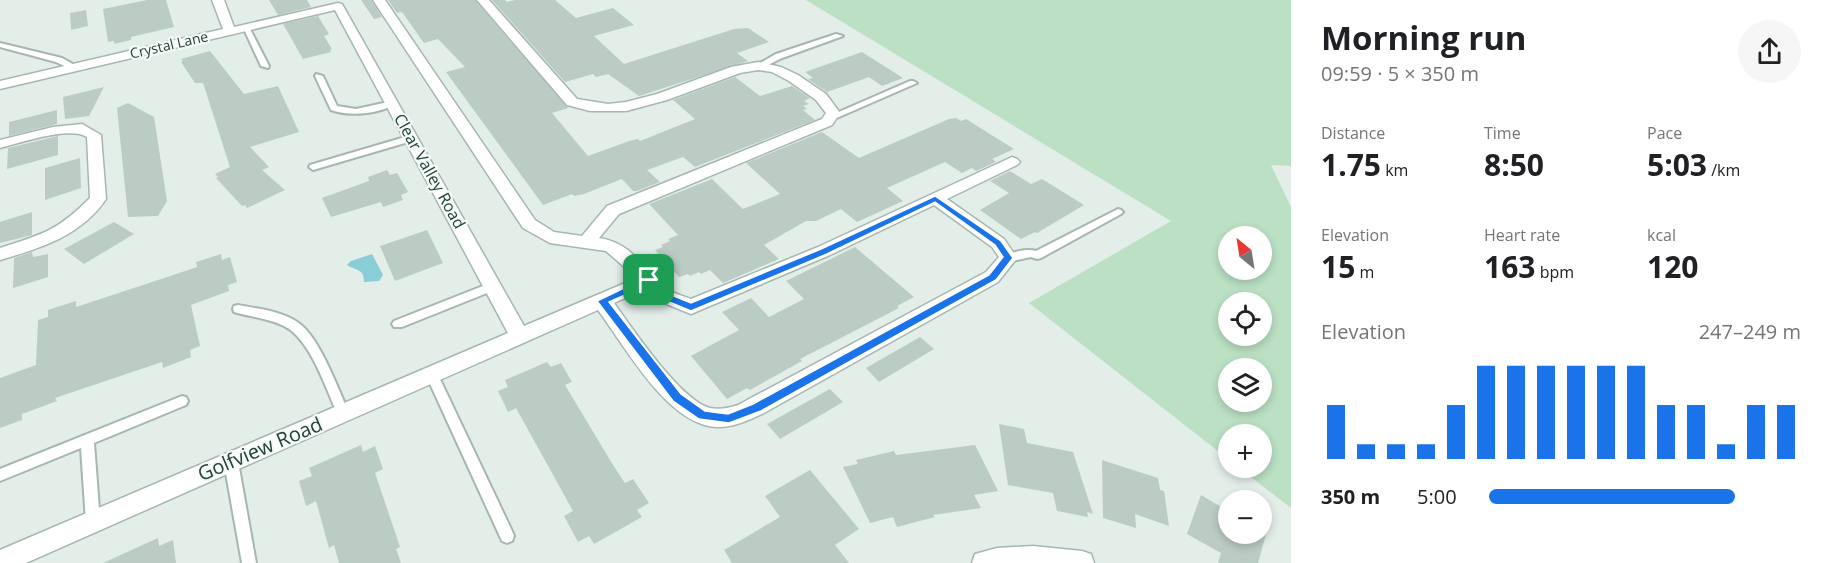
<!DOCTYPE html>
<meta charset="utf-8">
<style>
body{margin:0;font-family:"Open Sans",sans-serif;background:#f6f6f6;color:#202124;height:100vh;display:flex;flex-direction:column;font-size:22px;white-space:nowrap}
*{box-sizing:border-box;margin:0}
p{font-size:20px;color:#757577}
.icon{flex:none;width:33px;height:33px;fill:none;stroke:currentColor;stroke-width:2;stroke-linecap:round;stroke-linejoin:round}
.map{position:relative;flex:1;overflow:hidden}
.panel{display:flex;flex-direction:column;background:#fff;width:540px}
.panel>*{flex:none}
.needle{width:39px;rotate:330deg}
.tools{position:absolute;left:1218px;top:226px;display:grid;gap:12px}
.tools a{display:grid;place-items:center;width:54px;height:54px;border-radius:50%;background:#fff;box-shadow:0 3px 9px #0003;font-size:30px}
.pin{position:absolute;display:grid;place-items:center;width:51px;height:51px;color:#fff;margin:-26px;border-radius:12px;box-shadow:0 3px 9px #0006}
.round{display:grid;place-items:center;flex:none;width:63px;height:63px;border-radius:32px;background:#f6f6f6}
.head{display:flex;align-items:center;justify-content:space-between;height:102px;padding:0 30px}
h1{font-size:33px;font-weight:700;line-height:45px}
.stats{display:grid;grid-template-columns:repeat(3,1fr);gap:9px;height:102px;padding:6px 30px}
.stats div{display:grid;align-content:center}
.stats b{font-size:30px;font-weight:700}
.stats small{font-size:16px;font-weight:400}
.stats p{font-size:16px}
.chart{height:168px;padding:12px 30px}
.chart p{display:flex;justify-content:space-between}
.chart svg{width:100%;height:108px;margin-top:6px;stroke:#1a73e8;stroke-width:6}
ul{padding:0 30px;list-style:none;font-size:20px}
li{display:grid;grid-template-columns:96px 72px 1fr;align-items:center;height:45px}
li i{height:15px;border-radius:8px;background:#1a73e8}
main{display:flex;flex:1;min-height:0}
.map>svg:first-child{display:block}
.green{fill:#bbe0c3;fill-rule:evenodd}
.water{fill:#89cdd6}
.building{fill:#bbccc4}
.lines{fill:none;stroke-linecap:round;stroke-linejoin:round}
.service-casing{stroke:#a5b7b0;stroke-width:4}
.minor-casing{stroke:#a5b7b0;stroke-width:3}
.service{fill:#fff;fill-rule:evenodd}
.minor{fill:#fff;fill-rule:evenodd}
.route{fill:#1a73e8;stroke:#fff;stroke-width:1.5;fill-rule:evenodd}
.labels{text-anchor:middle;stroke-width:4.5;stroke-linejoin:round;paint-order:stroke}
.far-street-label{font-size:14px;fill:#224137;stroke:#f4faf7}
.street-label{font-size:16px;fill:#224137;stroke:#f4faf7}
.near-street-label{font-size:20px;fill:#224137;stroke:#f4faf7}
</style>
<main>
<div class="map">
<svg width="1291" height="563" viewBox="0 0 1291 563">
<rect width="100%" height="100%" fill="#e3eee9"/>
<path class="green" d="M806 0H1291V166L1271 165 1291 207V508L1239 468H1262V435H1228V459L1029 303 1171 221ZM1228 237H1262V270H1228ZM1228 303H1262V336H1228ZM1228 369H1262V402H1228Z"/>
<path class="water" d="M372 254 383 275 379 281 364 282C364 268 356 271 347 265L351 261Z"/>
<path class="building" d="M147 0H166L174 27 131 37V40L114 44V41L108 42 103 9Z
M269 0H307L311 7 278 15Z
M361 0H371L382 17 374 19Z
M388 0H475L568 108 552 113 588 156 629 141 638 139 640 141 695 119 673 100 735 77 760 96 792 86 810 98 804 101 809 104 803 106 807 109 803 110 815 120 695 167 683 157 647 170 660 182 637 191H633L622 179 584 194 574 196 572 194 543 205 446 72 465 67 438 39 424 43 402 12 397 13Z
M492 0H505L507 2 515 0H555L576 18 613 8 634 25 594 36 624 64 734 29 748 28 769 42 737 53 748 61 639 96 608 74 596 77 593 74 565 82Z
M86 10 88 26 71 30 70 13Z
M318 16 329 34 324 36 332 49 330 50 331 52 303 59 283 24Z
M210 51 244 94 278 86 299 132 250 147 269 167 262 170 285 190 247 208 245 205 242 206 216 178 218 177 215 174 230 167 203 83H195L181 62 183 61 181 59Z
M862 52 903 78 882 86 869 77 827 92 808 79 813 78 805 72Z
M104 87 89 116 65 119 63 97Z
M128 103 154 117 167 201 158 216 128 217 117 108Z
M57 110V124L9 136V122Z
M956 118 961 121 966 119 1014 149 992 159 996 162 976 171 972 168 962 173 945 162 887 188 903 201 857 222 841 209 816 221H806L764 245 779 259 723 283 710 270 701 274 699 272 690 276 688 274 679 277 655 250 663 247 661 245 670 241 668 239 678 235 649 204 712 179 743 209 780 194 746 163 822 132 859 158 949 119Z
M58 136V155L7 169 8 148Z
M80 158 81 188 45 200V168Z
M387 170 390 175 397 173 408 192 401 195 403 200 383 207 381 202 331 217 322 198 369 181 368 177Z
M1010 171 1031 184 1042 179 1084 205 1037 233 1035 232 1021 239 980 210 1009 193 990 181Z
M32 212V235L0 243V222Z
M114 222 134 234 84 264 64 249Z
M427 230 443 263 395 281 380 246Z
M855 247 914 297 897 306 899 308 800 359 802 361 750 390 747 388 727 399 691 356 739 330 722 312 751 298 769 317 804 299 786 281Z
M32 252 33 257 48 254V277L13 288 14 258Z
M221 254 222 260 230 257 237 282 228 285 229 291 191 305 200 346 190 350 191 357 163 368 162 362 55 398 57 401 22 414V420L0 428V378L36 365 38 320 48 317V310L76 301V307L155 281 197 267 196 262Z
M920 337 934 349 879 382 866 368Z
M547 362 551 367 561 363 572 382 565 385 613 465 625 483 633 479 649 503 637 510 642 517 594 544 589 536 578 542 564 516 573 511 516 408 508 412 498 391 508 387 505 380Z
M830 389 843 402 780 439 767 424Z
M999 424 1024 429 1027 443 1073 452 1093 514 1087 512 1088 517 1057 511 1053 493 1008 485Z
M361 445 363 452 375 446 383 469 375 473 400 547 396 549 401 563H339L334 545 329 548 316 501 306 506 299 481 312 476 309 468Z
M975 445 998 491 974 495 981 508 933 515 935 517 897 527 893 517 870 523 843 467 858 464 856 460 894 451 896 455Z
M1102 460 1158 478 1160 490 1164 491 1169 526 1135 514 1136 528 1103 518Z
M810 470 859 529 835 545 849 563H732L724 550 780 517 765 496Z
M1201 495 1228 511V534H1266L1258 563H1218L1221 553 1187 534Z
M158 538 159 546 173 540 176 563H103Z"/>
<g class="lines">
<defs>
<path id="service" d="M246 25 249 27 269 66 268 68 261 66 243 27Z
M836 34 843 36 782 58 762 68 755 66 776 54Z
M0 43 62 58 78 67 71 69 56 62 0 47Z
M316 74 323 76 337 106 356 109 393 101 397 103C379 114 351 117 331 110L315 76Z
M910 81H913L917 83 832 120H829L825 118Z
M412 135 416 138 415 140 313 170 309 167 310 165Z
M1118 209 1121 210 1123 212 1121 214 1041 258 1037 259 1031 257 1008 262 1003 258C1010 252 1027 248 1036 251Z
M493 282 497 283 498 286 497 289 402 327H394L392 324 394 321Z
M238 305C258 309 283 311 300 324 320 339 338 389 349 413L347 417 343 418 339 417C326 390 311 339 284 326 268 318 251 317 234 312L233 309 234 306Z
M432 370 436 372 438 375 512 531 514 536 512 541 507 543 502 541 426 375 428 372Z
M182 396 186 397 188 401 186 405 94 443 100 522 98 527 93 529 88 527 86 522 81 448 0 481V469Z
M231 456 236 458 238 462 256 563H242L224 462 226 458Z"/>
<path id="minor" d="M212 0H224L234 27 338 3 342 4 524 326 637 278 606 251 550 243 523 228 373 0H385L535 220 554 232 582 236 607 206 822 119 826 113 816 100 789 81 772 72 758 70 740 73 667 100 626 111H590L567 105 477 0H489L577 99 608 104 626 102 657 94 731 67 758 62 781 67 798 75 826 94 840 113 832 125 619 214 599 238C632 243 643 268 665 288 672 293 683 296 691 299L818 247 1012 157 1017 159 1020 162 1017 165 947 199 1004 239 1017 258 998 282 764 413C749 420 733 428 716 427 667 424 625 346 598 310L26 563H0V550L508 333 335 10 0 89V81L223 29ZM934 205 992 247 999 257 986 272 738 405C729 408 719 410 710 408 680 400 633 329 614 303L646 289 654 299 691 314 830 255Z
M82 124 101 135 106 199C81 236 41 248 0 260V248C43 234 57 231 90 198L87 137C68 126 21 143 0 148V140L53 127Z
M1033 546 1082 551 1091 554 1094 563H972L975 554 997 548Z"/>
</defs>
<use href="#service" class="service-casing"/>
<use href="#minor" class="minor-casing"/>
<use href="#service" class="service"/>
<use href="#minor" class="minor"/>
</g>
<path class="route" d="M935 196 1001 241 1013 258 996 280 761 411 729 423 699 419 673 401 597 301 649 276 664 292 691 303 821 249ZM935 202 995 245 1003 257 989 275 753 404 728 414 705 411 681 394 609 302 647 285 657 297 691 311 827 254Z"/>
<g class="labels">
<g class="far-street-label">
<text transform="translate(169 45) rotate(-13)" y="5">Crystal Lane</text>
</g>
<g class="street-label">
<text transform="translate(430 171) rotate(61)" y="6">Clear Valley Road</text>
</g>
<g class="near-street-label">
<text transform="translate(260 449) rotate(-23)" y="7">Golfview Road</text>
</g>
</g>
</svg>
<div class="tools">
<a><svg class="needle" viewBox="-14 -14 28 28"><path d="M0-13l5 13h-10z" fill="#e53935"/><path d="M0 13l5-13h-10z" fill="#757577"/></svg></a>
<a><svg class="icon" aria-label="locate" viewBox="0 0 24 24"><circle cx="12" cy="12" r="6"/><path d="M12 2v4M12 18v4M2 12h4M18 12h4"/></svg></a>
<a><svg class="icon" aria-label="layers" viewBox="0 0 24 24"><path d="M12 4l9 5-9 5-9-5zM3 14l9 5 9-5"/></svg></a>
<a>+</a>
<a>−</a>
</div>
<div class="pin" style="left:649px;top:280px;background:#1e9e55"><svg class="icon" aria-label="arrive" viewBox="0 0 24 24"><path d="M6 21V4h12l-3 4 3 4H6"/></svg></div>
</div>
<section class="panel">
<div class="head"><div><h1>Morning run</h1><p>09:59 · 5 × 350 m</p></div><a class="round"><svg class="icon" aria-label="share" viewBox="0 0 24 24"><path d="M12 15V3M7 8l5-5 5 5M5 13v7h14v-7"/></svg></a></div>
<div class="stats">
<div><p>Distance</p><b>1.75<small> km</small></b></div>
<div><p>Time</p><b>8:50</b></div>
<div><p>Pace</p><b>5:03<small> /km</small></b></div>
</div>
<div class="stats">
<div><p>Elevation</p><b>15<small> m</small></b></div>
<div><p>Heart rate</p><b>163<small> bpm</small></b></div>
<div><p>kcal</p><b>120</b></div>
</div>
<div class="chart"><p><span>Elevation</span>247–249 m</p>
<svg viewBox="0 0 160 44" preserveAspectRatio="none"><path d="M5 44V22M15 44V38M25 44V38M35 44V38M45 44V22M55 44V6M65 44V6M75 44V6M85 44V6M95 44V6M105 44V6M115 44V22M125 44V22M135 44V38M145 44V22M155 44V22"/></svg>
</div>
<ul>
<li><b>350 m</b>5:00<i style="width:79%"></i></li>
</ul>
</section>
</main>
